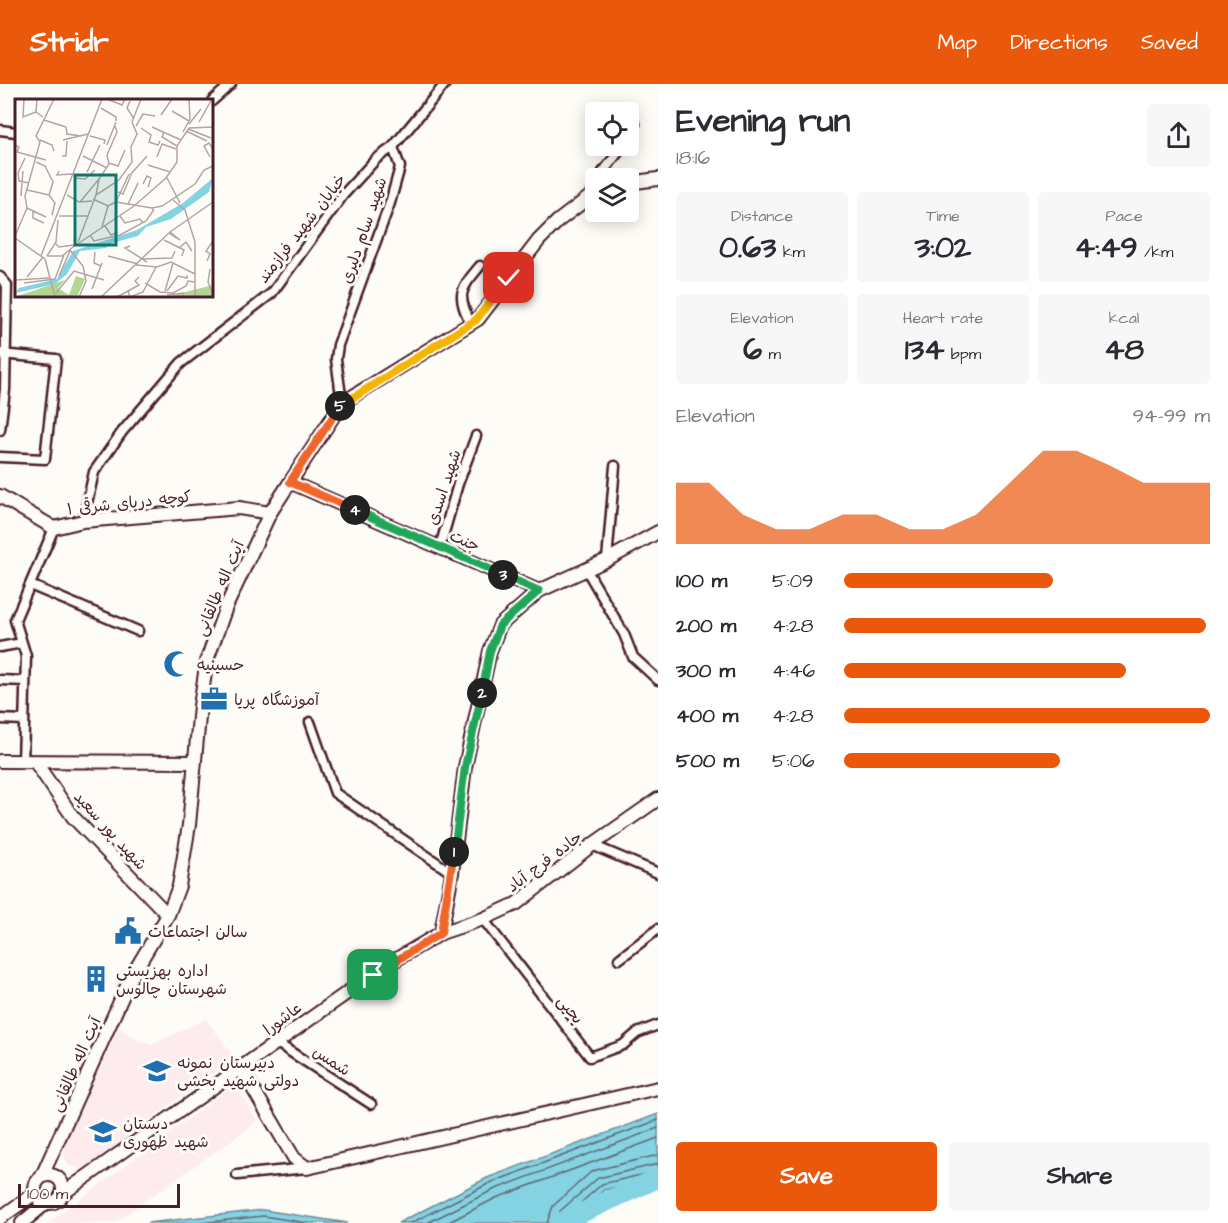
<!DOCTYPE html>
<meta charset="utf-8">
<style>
body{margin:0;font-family:"Architects Daughter","Playpen Sans Arabic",sans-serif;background:#f7f7f7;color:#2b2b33;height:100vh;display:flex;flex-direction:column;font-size:22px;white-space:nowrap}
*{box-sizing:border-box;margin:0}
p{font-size:20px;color:#7c7c81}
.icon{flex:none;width:33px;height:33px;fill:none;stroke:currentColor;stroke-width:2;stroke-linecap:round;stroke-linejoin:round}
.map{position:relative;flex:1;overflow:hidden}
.side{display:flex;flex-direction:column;background:#fff;width:570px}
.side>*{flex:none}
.buttons{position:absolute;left:585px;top:18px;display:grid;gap:12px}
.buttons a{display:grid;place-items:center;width:54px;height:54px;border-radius:6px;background:#fff;box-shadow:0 3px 15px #0003;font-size:30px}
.scale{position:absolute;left:18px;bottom:15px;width:162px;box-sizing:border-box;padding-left:6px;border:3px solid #4a1f2b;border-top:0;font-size:16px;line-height:21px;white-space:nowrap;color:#4a1f2b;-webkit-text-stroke:4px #fdfcf7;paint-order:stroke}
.pin{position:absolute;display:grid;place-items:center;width:51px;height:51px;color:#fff;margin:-26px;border-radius:12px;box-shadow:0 3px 9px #0006}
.km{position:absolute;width:30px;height:30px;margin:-15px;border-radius:50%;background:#222;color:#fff;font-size:16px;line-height:30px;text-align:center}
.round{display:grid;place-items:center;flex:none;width:63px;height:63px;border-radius:6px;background:#f7f7f7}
.summary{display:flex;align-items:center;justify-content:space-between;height:102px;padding:0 18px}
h1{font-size:33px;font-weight:800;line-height:45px}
.figures{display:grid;grid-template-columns:repeat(3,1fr);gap:9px;height:102px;padding:6px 18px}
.figures div{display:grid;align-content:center;border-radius:6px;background:#f7f7f7;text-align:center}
.figures b{font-size:30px;font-weight:800}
.figures small{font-size:16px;font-weight:400}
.figures p{font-size:16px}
.chart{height:168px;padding:12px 18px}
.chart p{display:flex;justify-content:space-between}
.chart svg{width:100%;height:108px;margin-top:6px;fill:#ea580c;opacity:.7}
.cta{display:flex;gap:12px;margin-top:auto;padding:12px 18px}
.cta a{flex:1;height:69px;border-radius:6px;background:#ea580c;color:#fff;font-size:24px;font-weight:800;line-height:69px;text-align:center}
.cta a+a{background:#f7f7f7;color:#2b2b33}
ul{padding:0 18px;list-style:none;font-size:20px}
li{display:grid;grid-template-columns:96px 72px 1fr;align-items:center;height:45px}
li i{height:15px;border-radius:8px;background:#ea580c}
header{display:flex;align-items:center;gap:36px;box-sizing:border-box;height:84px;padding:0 30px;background:#ea580c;color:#fff}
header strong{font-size:28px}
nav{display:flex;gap:33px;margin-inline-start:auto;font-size:21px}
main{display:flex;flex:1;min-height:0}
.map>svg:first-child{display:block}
.built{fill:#fdebed}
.water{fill:#84d3e3;stroke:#6d8b99;stroke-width:1.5}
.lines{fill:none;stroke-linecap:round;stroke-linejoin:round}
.shore{stroke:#616775;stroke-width:1.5}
.river{stroke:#84d3e3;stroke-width:20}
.street-casing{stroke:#4a1f2b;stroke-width:13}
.secondary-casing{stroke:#4a1f2b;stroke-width:16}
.street{stroke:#fdfcf7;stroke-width:8}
.secondary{stroke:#fdfcf7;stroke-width:12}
.split-1-casing{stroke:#fff;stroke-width:12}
.split-2-casing{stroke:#fff;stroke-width:12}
.split-3-casing{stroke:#fff;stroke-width:12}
.split-4-casing{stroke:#fff;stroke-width:12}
.split-5-casing{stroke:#fff;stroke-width:12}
.split-6-casing{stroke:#fff;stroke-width:12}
.split-7-casing{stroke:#fff;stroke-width:12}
.split-1{stroke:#f0652b;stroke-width:8}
.split-2{stroke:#22a559;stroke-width:8}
.split-3{stroke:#22a559;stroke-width:8}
.split-4{stroke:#22a559;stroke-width:8}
.split-5{stroke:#f0652b;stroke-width:8}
.split-6{stroke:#f5b400;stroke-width:8}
.split-7{stroke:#f5b400;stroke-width:8}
.labels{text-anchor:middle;stroke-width:6;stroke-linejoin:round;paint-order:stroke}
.street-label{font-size:16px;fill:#4a1f2b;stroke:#fdfcf7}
.poi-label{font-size:16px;fill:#4a1f2b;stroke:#fdfcf7;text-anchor:start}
.inset-road{fill:none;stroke:#b5a4a5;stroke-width:1.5}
.view{fill:#0f766e;fill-opacity:0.15;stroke:#0f766e;stroke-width:3}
.inset-edge{fill:none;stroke:#4a1f2b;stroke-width:3}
</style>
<header>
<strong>Stridr</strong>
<nav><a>Map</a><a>Directions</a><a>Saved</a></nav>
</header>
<main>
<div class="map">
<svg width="658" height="1139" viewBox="0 0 658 1139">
<rect width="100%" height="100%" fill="#fdfcf7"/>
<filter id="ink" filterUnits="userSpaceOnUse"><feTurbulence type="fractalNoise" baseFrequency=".0167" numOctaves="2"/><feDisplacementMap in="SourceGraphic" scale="12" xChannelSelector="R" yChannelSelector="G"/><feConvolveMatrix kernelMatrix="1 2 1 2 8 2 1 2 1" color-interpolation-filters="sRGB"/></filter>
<g filter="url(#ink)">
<path class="built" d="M206 935 234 973 92 1079 80 1085 68 1081 62 1064 119 943 139 957 152 961Z
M235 1000 257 1038 114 1139H48Z"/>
<path class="water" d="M658 1030V1093L604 1106 567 1139H398L487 1094Z
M263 1126 348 1139H147Z"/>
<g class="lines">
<path class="shore" d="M201 1139 263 1132 308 1139
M411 1139 490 1099 658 1036
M427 1139 493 1106 658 1044
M447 1139 496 1114 658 1054
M547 1139 553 1122 592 1087 658 1071
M556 1139 560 1127 598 1094 658 1080
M564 1139 566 1132 602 1100 658 1087"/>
<path class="river" d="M559 1139 658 1094"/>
<defs>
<path id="street" d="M212 17 231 0
M0 46 16 48
M628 51 635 40
M602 94 603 88 623 62
M0 193 7 201 5 306 0 346
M471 240C456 210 460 206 480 182
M0 270 56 275 45 375 0 373
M342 319 336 275 338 261 390 119 400 83 393 63 445 0
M83 437 94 388 122 348 181 279 272 209 344 110 376 75 393 63
M440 463 458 400 476 352
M607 476 615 382
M586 485 624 550 633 573 658 596
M30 501 138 547
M0 563 22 559
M0 596 25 597
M0 635 24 636
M310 638 335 709 452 789
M23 679 26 572 15 536 54 444
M592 761 658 789
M483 835 590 973 623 961 637 949 658 941
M619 875 658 845
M277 959 371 1020
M237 1091 307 1084"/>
<path id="secondary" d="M628 99 658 95
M290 398 539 507 607 476 658 448
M0 412 54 444 83 437 239 424 270 429
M0 677 195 678
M36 679 73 733 168 831
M441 849 452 789 465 683 490 567 500 541 539 507
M242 986 294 1074 307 1084 658 1004
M35 1105a14 14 0 1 1 28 0a14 14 0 1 1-28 0Z
M42 1092 131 893 168 831 179 802 189 741 200 622 207 576 226 523 270 429 342 319 478 235 539 156 558 137 596 108
M62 1110 385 882 441 849 483 835 516 820 592 761 658 715
M0 1134 35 1109
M22 1139 46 1119"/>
</defs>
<use href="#street" class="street-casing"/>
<use href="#secondary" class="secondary-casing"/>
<use href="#street" class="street"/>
<use href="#secondary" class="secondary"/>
</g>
</g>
<g class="lines" filter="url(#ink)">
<defs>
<path id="split-1" d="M373 891 441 849 454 768"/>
<path id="split-2" d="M454 768 465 683 482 609"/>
<path id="split-3" d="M482 609 490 567 500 541 539 507 503 491"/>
<path id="split-4" d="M355 426 503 491"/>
<path id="split-5" d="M340 322 290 398 355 426"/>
<path id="split-6" d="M340 322 476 236"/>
<path id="split-7" d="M476 236 509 194"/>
</defs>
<use href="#split-1" class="split-1-casing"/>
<use href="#split-2" class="split-2-casing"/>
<use href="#split-3" class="split-3-casing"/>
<use href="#split-4" class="split-4-casing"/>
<use href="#split-5" class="split-5-casing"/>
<use href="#split-6" class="split-6-casing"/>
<use href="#split-7" class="split-7-casing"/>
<use href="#split-1" class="split-1"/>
<use href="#split-2" class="split-2"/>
<use href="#split-3" class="split-3"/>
<use href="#split-4" class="split-4"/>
<use href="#split-5" class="split-5"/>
<use href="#split-6" class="split-6"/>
<use href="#split-7" class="split-7"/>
</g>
<defs>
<symbol id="mosque-bare" viewBox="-9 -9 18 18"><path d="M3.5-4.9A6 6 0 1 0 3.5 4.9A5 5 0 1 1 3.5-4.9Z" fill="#1f6fb2" stroke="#fdfcf7" stroke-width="2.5" paint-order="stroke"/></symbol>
<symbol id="office-bare" viewBox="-9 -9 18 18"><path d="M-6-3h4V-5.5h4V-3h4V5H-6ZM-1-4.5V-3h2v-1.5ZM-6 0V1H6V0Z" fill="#1f6fb2" stroke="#fdfcf7" stroke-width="2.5" paint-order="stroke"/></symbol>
<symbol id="civic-bare" viewBox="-9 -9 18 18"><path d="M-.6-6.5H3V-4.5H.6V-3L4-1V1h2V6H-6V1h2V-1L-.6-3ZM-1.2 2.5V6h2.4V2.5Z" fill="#1f6fb2" stroke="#fdfcf7" stroke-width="2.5" paint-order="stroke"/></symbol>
<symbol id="building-bare" viewBox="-9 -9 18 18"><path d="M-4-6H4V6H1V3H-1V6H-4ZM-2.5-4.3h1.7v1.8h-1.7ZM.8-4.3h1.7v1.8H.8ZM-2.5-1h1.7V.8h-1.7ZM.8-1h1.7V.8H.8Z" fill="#1f6fb2" stroke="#fdfcf7" stroke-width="2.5" paint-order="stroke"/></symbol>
<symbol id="school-bare" viewBox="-9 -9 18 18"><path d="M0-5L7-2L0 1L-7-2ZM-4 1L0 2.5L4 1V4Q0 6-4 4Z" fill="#1f6fb2" stroke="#fdfcf7" stroke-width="2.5" paint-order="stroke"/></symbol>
</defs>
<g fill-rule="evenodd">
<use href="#mosque-bare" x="158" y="561" width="38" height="38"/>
<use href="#office-bare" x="195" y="596" width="38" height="38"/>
<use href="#civic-bare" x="109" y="828" width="38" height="38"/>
<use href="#building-bare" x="77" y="876" width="38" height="38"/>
<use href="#school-bare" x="138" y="968" width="38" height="38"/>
<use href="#school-bare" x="84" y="1029" width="38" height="38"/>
</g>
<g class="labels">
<g class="street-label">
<text transform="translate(301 144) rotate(-52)" y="6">خیابان شهید فرازمند</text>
<text transform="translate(363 146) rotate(-71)" y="6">شهید سام دلیری</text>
<text transform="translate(443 403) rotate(-72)" y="6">شهید اسدی</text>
<text transform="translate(129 418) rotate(-6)" y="6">کوچه دریای شرقی ۱</text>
<text transform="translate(465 456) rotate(24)" y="6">جنت</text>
<text transform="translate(219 504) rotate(-67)" y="6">آیت اله طالقانی</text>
<text transform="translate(111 746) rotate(48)" y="6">شهید پور سعید</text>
<text transform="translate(544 777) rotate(-37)" y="6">جاده فرج آباد</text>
<text transform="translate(571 925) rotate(52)" y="6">یحیی</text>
<text transform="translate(282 934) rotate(-37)" y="6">عاشورا</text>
<text transform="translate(332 976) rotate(33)" y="6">شمس</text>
<text transform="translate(75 980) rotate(-66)" y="6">آیت اله طالقانی</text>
</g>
<g class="poi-label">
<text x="197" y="586">حسینیه</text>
<text x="234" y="621">آموزشگاه پریا</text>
<text x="148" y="853">سالن اجتماعات</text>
<text x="116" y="892">اداره بهزیستی<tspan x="116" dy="18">شهرستان چالوس</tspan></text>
<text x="177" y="984">دبیرستان نمونه<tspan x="177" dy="18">دولتی شهید بخشی</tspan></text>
<text x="123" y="1045">دبستان<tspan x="123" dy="18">شهید ظهوری</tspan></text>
</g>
</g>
<g transform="translate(15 15)">
<rect width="198" height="198" fill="#fdfcf7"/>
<path d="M61 177 70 180 62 198H0L50 181 43 189 54 196ZM198 186V198H151Z" fill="#b1d692"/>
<path d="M198 79 194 93 156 120 131 128 123 137 97 144 91 149 65 152 52 175 40 185 0 194 4 189 42 180 58 152 122 131 168 104Z" fill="#84d3e3"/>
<path class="inset-road" d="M9 0 8 18 21 13M22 0 21 13 28 18M92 0 107 6 110 0M115 2 112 9 119 20M86 9 101 18V22M157 12 174 22M146 16 157 0M29 21 51 28M117 23 126 0M184 23 197 0M174 25 186 10M121 27 128 15 140 17M51 28 52 35 66 37M137 28 166 41M126 29 136 36 134 43 143 46 145 42M173 30 196 39M171 32 192 42M149 33 147 38 162 47M168 33 175 20 174 0M75 37 90 41 89 45M25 41 37 46 39 52M48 41 73 35M0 46 4 48 2 53 31 61M92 46 101 23M47 57H51L52 42M68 57 92 69M142 58 147 45 161 50M195 58 189 47 194 44 198 50M10 59 3 74 4 82 14 84M21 63 30 67 38 83 34 96M94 64 103 67 110 51M133 66 155 73M44 72 42 76 57 75M72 73 85 46M115 76 132 57M59 79 70 80 80 71M152 79 165 104M128 85 132 77 136 79 133 88M12 91 34 96M103 93 108 95 116 76M34 96 40 104 37 116M52 96 64 103 77 102M81 96 84 80 94 65 92 56 102 33 100 27M6 97 8 72M78 100 93 107 101 103M158 101 170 111 180 143V198M65 103 84 80M101 103 137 109M101 103 114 75M113 105 123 84M12 109 31 118M18 112V119L29 124M139 112 137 109 147 107 180 85 189 71 198 67M44 117H72M105 117 110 124 125 120 128 124M90 127 96 136 103 133M87 128 93 107M154 134 165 141 155 133M75 136 79 142 105 136 131 122 138 112M0 137 12 109 10 97 25 43 21 37 39 0M0 139 30 160 40 198M149 141 169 151 167 157M63 143 81 96 104 81 117 63 116 48 122 35 117 23M40 144 44 148 59 146M64 144 119 107 151 79 162 63V47L174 29 198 28M115 147 110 149 132 163M164 149 171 143 177 152M55 151 68 167 71 182 64 198M80 153 79 164 86 167M26 157 87 0M32 157 41 143 43 121M32 157H47L63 144M93 157 123 165M127 160 157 159 160 152M192 162 195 155 191 152 198 142M121 166 142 168 156 163 180 175M195 170 193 183 198 195M44 177 55 152M12 178 28 158M0 181 34 179M9 184 40 180 49 156M130 184 145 193 158 194 171 187 173 182 180 183M77 190 87 164M113 192 115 198 128 193 141 168M150 192 158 164M152 192 163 177 172 179V176M41 194 59 172 89 181M152 196 168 194 169 198M86 198 155 133 198 103M102 198 124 186 120 182 124 178"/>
<path class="view" d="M60 76H101V146H60Z"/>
<rect width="198" height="198" class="inset-edge"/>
</g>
</svg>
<div class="buttons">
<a><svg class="icon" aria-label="locate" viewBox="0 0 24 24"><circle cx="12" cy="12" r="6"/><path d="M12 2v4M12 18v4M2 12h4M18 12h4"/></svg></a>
<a><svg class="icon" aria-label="layers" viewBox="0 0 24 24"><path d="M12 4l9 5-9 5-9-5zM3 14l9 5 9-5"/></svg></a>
</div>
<div class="scale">100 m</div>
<div class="pin" style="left:373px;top:891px;background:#1e9e55"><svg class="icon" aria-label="arrive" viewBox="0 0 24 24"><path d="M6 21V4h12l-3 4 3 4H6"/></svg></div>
<div class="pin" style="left:509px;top:194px;background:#d93025"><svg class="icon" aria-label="check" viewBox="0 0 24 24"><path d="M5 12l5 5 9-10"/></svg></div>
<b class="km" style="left:454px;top:768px">1</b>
<b class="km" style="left:482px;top:609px">2</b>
<b class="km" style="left:503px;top:491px">3</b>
<b class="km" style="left:355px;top:426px">4</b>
<b class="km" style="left:340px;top:322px">5</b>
</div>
<section class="side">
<div class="summary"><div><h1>Evening run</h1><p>18:16</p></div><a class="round"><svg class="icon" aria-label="share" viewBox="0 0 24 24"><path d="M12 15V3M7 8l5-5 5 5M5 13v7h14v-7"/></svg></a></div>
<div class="figures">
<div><p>Distance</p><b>0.63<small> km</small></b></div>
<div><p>Time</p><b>3:02</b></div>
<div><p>Pace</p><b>4:49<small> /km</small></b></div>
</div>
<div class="figures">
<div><p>Elevation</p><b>6<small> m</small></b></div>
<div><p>Heart rate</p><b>134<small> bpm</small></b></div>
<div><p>kcal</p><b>48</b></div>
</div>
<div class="chart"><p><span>Elevation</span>94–99 m</p>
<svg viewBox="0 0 160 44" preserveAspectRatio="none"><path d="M0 44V19L10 19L20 32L30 38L40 38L50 32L60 32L70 38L80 38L90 32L100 19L110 6L120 6L130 12L140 19L150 19L160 19V44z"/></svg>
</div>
<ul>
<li><b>100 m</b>5:09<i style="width:57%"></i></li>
<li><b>200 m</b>4:28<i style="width:99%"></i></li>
<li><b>300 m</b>4:46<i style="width:77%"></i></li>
<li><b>400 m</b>4:28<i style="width:100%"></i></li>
<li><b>500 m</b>5:06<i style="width:59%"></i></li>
</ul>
<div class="cta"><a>Save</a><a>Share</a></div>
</section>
</main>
